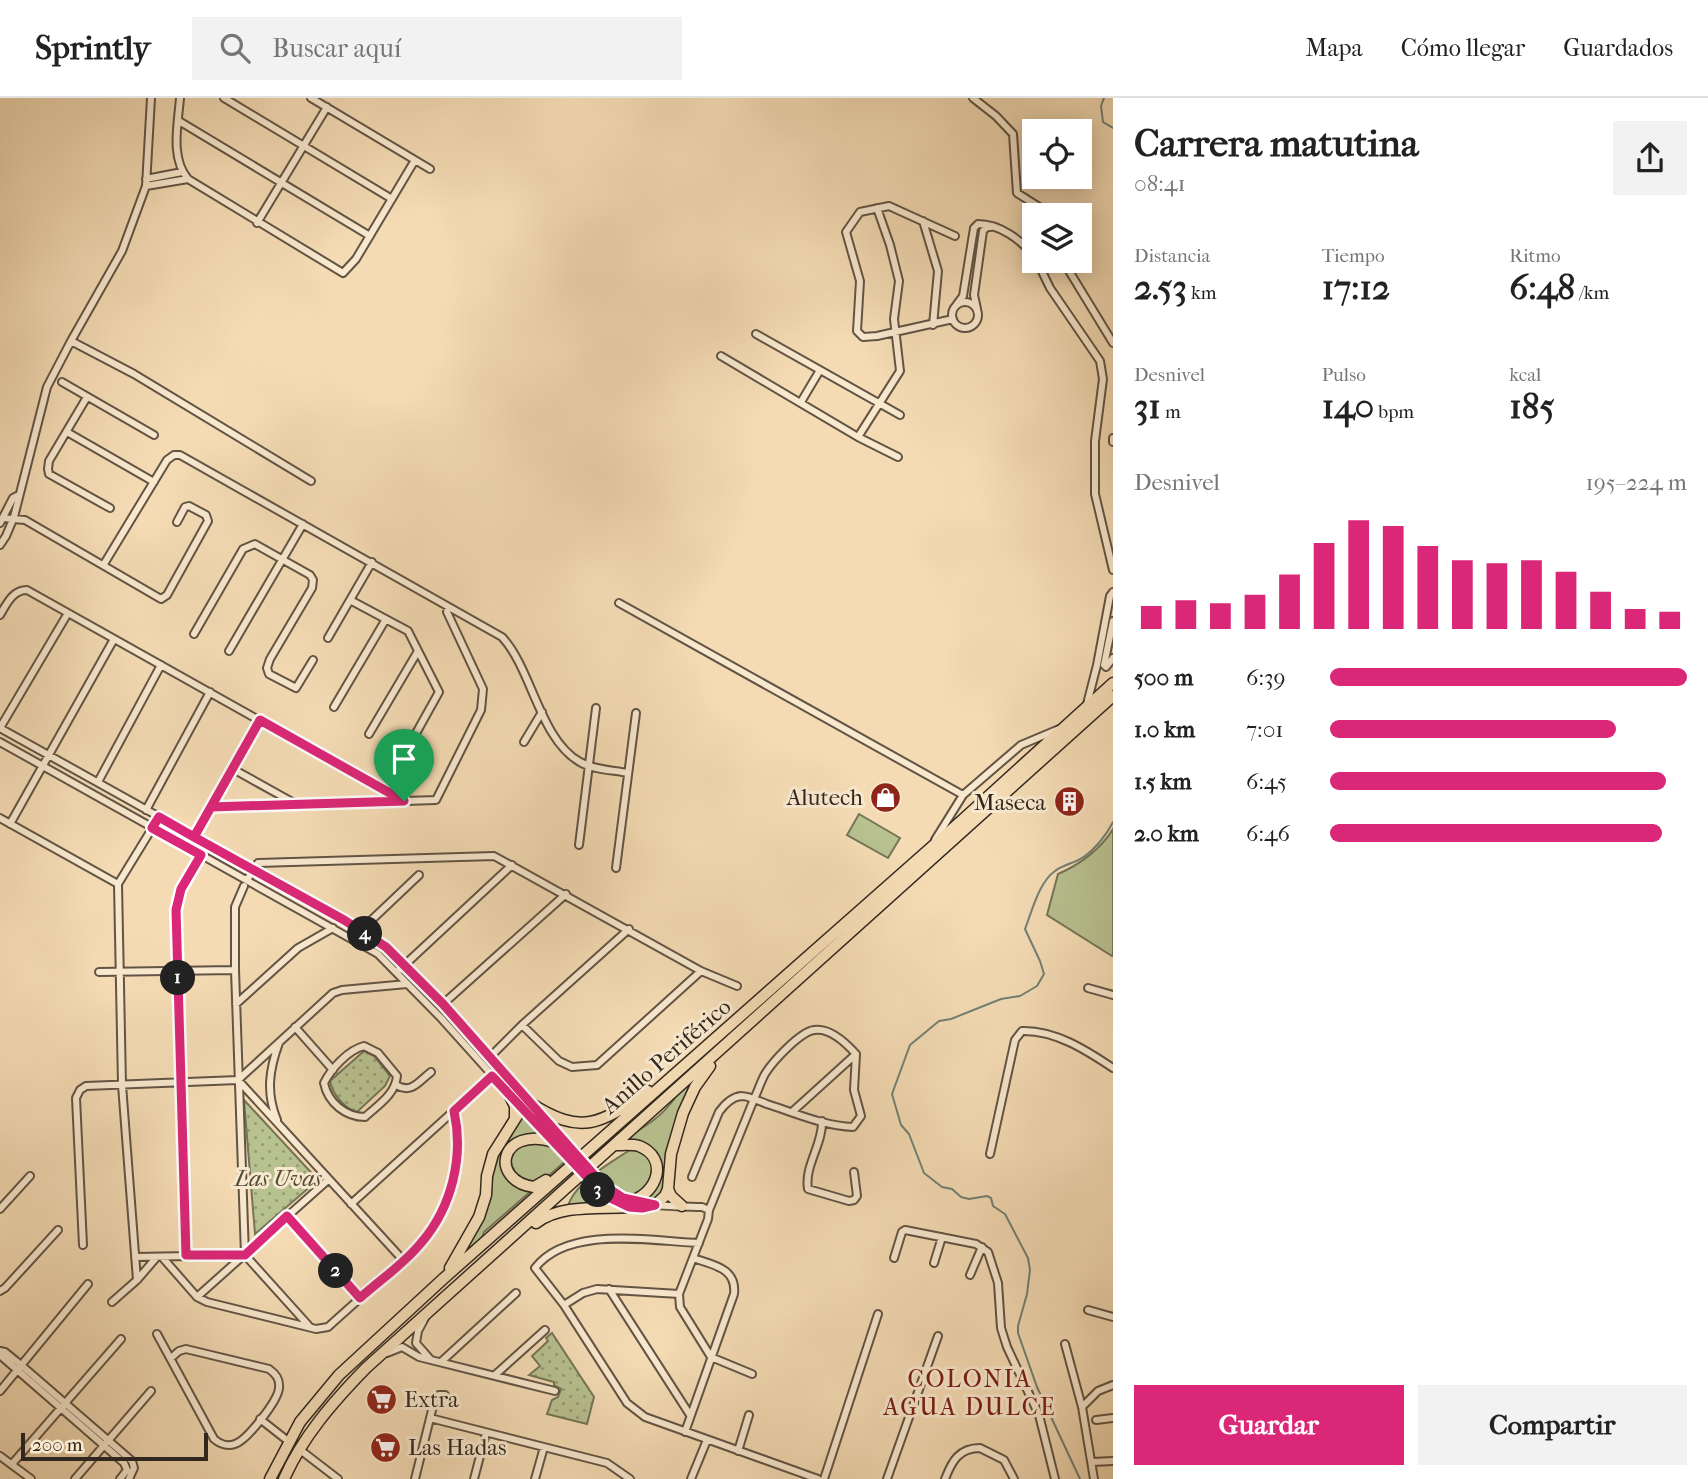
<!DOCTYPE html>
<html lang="es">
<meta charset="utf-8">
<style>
body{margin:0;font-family:"IM FELL French Canon",serif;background:#f2f2f2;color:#222;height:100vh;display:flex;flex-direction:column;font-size:26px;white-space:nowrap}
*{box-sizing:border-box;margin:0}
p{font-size:23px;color:#767676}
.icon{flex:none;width:38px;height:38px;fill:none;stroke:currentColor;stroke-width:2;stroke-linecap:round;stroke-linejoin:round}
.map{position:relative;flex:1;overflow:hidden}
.drawer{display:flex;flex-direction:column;background:#fff;width:595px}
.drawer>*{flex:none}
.controls{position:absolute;left:1022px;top:21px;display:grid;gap:14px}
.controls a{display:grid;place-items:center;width:70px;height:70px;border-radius:0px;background:#fff;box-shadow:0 4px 18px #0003;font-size:35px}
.scale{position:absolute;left:21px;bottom:18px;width:187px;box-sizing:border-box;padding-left:7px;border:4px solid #31271e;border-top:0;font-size:19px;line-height:24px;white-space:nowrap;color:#31271e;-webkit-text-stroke:5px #f8e8ce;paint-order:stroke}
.pin{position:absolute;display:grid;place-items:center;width:60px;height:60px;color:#fff;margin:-72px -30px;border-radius:50% 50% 50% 0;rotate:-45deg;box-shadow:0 0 7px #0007}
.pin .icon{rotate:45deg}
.km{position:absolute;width:35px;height:35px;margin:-18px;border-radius:50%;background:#222;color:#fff;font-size:19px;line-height:35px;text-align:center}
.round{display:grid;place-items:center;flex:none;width:74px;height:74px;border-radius:0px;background:#f2f2f2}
.head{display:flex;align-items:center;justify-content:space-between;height:119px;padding:0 21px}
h1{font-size:38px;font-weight:800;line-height:52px}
.figures{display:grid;grid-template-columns:repeat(3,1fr);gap:10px;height:119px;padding:7px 21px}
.figures div{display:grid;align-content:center}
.figures b{font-size:35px;font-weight:800}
.figures small{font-size:19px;font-weight:400}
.figures p{font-size:19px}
.chart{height:196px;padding:14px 21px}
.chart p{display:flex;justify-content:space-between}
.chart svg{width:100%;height:126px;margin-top:7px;stroke:#db2777;stroke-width:6}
.button{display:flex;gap:14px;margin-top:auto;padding:14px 21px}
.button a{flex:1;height:80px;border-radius:0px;background:#db2777;color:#fff;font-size:28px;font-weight:800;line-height:80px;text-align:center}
.button a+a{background:#f2f2f2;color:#222}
ul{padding:0 21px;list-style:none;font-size:23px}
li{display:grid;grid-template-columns:112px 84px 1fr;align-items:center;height:52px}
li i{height:18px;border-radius:9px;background:#db2777}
header{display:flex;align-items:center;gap:42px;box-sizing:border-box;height:98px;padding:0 35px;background:#fff;border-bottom:2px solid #e0e0e0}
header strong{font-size:33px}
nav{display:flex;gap:38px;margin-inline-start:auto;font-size:24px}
.search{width:490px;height:63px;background:#f2f2f2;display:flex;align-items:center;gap:18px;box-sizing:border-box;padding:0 24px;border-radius:0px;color:#767676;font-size:26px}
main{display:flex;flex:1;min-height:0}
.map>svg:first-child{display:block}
.grass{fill:#b8c190;stroke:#747457;stroke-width:2}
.park{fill:url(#park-dots);stroke:#747457;stroke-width:2}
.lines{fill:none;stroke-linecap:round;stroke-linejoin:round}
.stream{stroke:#718074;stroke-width:2}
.minor-casing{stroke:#625444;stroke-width:10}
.highway-casing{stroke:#31271e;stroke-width:13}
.minor{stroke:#f8e8ce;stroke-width:6}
.highway{stroke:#f4dbb4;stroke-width:10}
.minor-bridge-casing{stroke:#625444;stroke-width:10;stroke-linecap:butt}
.minor-bridge{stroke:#f8e8ce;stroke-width:6}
.route-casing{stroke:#fff;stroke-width:14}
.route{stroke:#db2777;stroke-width:9}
.labels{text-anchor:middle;stroke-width:6;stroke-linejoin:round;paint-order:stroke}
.poi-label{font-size:23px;fill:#31271e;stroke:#f8e8ce;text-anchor:end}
.street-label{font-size:23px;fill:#31271e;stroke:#f8e8ce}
.park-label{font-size:23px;font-style:italic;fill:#534e3a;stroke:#f8e8ce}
.neighbourhood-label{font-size:24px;letter-spacing:2px;fill:#7a1f14;stroke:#f8e8ce}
</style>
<header>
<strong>Sprintly</strong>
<div class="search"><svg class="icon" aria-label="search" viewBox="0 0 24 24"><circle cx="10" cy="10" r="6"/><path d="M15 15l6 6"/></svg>Buscar aquí</div>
<nav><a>Mapa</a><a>Cómo llegar</a><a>Guardados</a></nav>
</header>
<main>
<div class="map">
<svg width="1113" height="1381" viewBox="0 0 1113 1381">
<defs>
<pattern id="park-dots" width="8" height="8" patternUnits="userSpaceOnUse" patternTransform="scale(1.75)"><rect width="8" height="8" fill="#b8c190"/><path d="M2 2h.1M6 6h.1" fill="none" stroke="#969d75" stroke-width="1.8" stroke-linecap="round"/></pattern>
</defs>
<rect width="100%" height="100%" fill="#f4dbb4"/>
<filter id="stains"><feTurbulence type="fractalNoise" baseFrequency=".00286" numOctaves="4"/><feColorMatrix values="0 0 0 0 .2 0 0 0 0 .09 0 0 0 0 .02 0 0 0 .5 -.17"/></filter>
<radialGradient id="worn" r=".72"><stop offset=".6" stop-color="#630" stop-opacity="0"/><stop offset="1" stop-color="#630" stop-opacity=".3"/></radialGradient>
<path class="grass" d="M859 716 900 740 888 760 847 737Z
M1113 731V857L1112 858 1047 817 1058 776C1079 767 1101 751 1113 731Z
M688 982 695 989 661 1103 567 1113C570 1087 610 1065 630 1052V1047L625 1039C643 1031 659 1020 671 1005 678 997 680 989 688 982Z
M522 1010 569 1060 484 1134 477 1152 465 1162 460 1156 473 1132 487 1078Z"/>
<path class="park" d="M364 953 374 958 390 978 385 988 357 1014C345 1011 332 996 330 983Z
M244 1002 318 1082 255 1136Z
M552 1235 594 1299 587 1326 547 1316 552 1302 558 1299 561 1291 554 1287V1284L529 1277 540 1268 532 1258 548 1243 546 1240Z"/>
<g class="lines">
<path class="stream" d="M1104 0 1101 8 1103 24 1113 30
M1080 1381 1037 1289 1018 1235V1228L1027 1196 1030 1172 1028 1160 1005 1116 993 1108 991 1100 987 1098 969 1101 961 1099 952 1091 942 1089 924 1075 909 1036 901 1027 892 996 910 947 939 923 951 921 1001 901 1020 898 1037 888 1044 876 1040 863 1025 831C1032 813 1039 784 1055 773 1064 766 1076 765 1085 758 1096 750 1107 736 1113 724"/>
<defs>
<path id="minor" d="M180 0C178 26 170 60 188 81L343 175 356 161 415 62
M224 0 392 101
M311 0 430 71
M973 0 996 18 1013 36 1017 95 1044 112 1047 117
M179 23 370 138
M146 81 182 74
M146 88 188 81
M923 123 938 173 933 227
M257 125 327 9
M1037 163 1050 190 1100 263 1103 281 1095 343V396L1113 472
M1063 163 1113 245
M952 217a13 13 0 1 1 26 0a13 13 0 1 1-26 0Z
M957 206 963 198 974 130 978 126C1000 126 1021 142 1034 158
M977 211 974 197 983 133 987 129H991
M953 221 877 238 863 239 857 233 860 183 846 134 860 114 889 108 955 138
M756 236 900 317
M71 243 134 276 311 383
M721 258 858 339 898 359
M62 284 154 337
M87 299 49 363 48 371 49 376 110 410
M801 304 820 272
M67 334 154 384
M858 339 900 273 894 221 899 183 890 147 877 110
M1113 340V344
M3 420 25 422 161 501 167 497 208 423 206 417 189 408 185 409 177 424
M0 425 13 400 19 397
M0 447 6 438 14 419 47 289 71 243 122 153 146 88 151 0
M104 466 167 362 174 357H180L502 539C532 571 540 642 580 664 594 672 613 672 628 675
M350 502 408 533 439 594 405 655
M619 505 963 697
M0 517C7 505 13 492 27 492L403 703
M194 536 243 451 255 446 310 477 313 482 312 490 270 561 267 570 269 576 296 590 313 562
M328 540 372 464
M229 553 303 426
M1104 567 1113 523
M1106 569 1113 560
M334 609 386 521
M1086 610 1097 567 1110 498 1113 494
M0 630 344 822 386 849 405 867 443 906 568 1049
M0 630 68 515
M369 636 418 553
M0 644 378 856 440 919 511 998
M524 644 542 614
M233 671 296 706
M98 684 161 567
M211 709 436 702 481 612 483 591 447 514 448 509
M146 712 210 594
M0 720 118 786
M10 726 114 541
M194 739 260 622
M935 742 963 697 1021 647 1059 631
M579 747 596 610
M616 770 636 615
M247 782 258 765 494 758 701 873 737 888
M244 788 235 809V872L245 1157 309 1228
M361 832 419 777
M99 874 235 872
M397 874 512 767
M1088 890 1113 897
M236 906 298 850 333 830
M443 906 566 796
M522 927 559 963 572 969 597 967 701 873
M295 929 333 972
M364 948 378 955 397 978C395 997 378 1007 365 1019 346 1019 328 1005 324 985 331 971 348 952 364 948Z
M489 960 522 927 629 831
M238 982 403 1162
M396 987C412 996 418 984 431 974
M520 1009 563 1053
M792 1014 856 956
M277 1022C266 995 269 972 279 945
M822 1023C823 1046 804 1068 808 1091L849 1103 854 1102 857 1098 854 1074
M990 1056 1015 942 1022 933C1055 932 1086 952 1113 970
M692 1079 719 1014C724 1007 732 999 741 998 749 998 759 1003 767 1006 795 1015 824 1028 853 1029L861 1018 854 992 856 956C847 946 830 929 814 932 800 934 773 963 765 976 761 983 758 993 754 1001L709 1112 708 1121 679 1196 680 1209 711 1259 752 1276
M602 1086C630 1110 667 1108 702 1109L709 1112
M596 1090C612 1105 630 1113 652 1108
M351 1106 500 971
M0 1111 30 1078
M287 1118 360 1200
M699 1145C651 1143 568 1127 535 1170L564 1207 627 1305 645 1319 818 1381
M83 1147 76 1000 80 992 86 988 238 982 333 895 342 892 407 886
M186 1157 176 812 181 791 201 757
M135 1159 245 1157
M162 1159 197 1199 207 1204 316 1231 328 1229C348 1211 368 1193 389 1175 400 1165 412 1156 421 1145 452 1109 464 1058 454 1013
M894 1160 902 1134 905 1132 976 1146 988 1154 998 1185 1001 1230 1007 1249 1039 1317 1055 1381
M934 1165 942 1139
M970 1177 982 1149
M137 1182 122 987 118 786 159 719
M609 1191 690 1317
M0 1193 5 1190 58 1132
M197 1199 328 1082
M112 1204 137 1182 156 1160
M564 1207 583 1195 597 1191 679 1196
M1088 1212 1113 1219
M425 1220 418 1233 416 1245 430 1261
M157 1236 214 1341C220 1346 226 1349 235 1346 247 1342 278 1303 279 1290 280 1281 276 1276 269 1271L186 1251 179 1253 171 1260
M1065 1246 1082 1309 1094 1381
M0 1253 5 1254 21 1267 132 1363 134 1370 129 1381
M387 1255 402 1249 419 1259 555 1293
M0 1257 124 1365 127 1372 120 1381
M441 1264 516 1195
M495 1277 545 1232
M0 1293 88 1186
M1082 1309 1098 1293 1113 1287
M430 1320 607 1365 630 1381
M260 1321 288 1343
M1096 1322 1113 1320
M685 1334 734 1196C737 1170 713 1167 693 1160
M299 1351 338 1381
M738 1353 749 1317
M0 1358 31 1381
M1092 1364 1113 1363
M12 1366 121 1241
M75 1381 151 1293
M415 1381 435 1300 439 1297H445
M474 1381 486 1335
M535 1381 544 1349
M691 1381 707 1342
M824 1381 878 1216
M887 1381 938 1238
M945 1381C952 1363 959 1350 980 1350L1004 1362 1014 1381"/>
<path id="highway" d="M510 998 515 1008V1020
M530 1005C583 1039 601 1025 648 993
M616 1047C623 1047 632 1046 639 1048 669 1060 658 1095 631 1103
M546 1082 534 1089C489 1083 499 1027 554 1044
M668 1091 671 1098 682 1108
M655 1107 665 1098 668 1091 671 1056 683 1015 695 989 710 968
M536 1125C561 1106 599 1111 629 1109
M450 1170 479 1119 486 1097 487 1078 493 1056 522 1010
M270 1381 300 1324 339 1277 443 1181 960 724 1113 585
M284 1381C303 1338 333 1304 366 1270L1113 598"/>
</defs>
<use href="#minor" class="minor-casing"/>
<use href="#highway" class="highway-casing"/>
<use href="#minor" class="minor"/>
<use href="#highway" class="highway"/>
<defs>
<path id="minor-bridge" d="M568 1049 602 1086
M563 1053 596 1090"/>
</defs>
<use href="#minor-bridge" class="minor-bridge-casing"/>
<use href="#minor-bridge" class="minor-bridge"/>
</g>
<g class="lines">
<defs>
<path id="route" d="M404 703 211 709 194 739 159 719 152 730 201 757 181 791 176 812 186 1157H245L287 1118 360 1200C380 1182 404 1166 421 1145 452 1109 464 1059 454 1013L492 978 604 1097 629 1109 642 1110 655 1107 623 1100 602 1086 443 906 386 849 344 822 194 739 260 622 404 703"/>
</defs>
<use href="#route" class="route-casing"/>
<use href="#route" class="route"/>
</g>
<defs>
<symbol id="shop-disc" viewBox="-11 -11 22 22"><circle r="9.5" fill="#8f2418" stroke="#f8e8ce"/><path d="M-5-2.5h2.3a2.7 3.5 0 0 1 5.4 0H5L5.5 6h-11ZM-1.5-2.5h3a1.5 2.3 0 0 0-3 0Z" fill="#fff"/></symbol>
<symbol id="building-disc" viewBox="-11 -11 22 22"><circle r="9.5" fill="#8f2418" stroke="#f8e8ce"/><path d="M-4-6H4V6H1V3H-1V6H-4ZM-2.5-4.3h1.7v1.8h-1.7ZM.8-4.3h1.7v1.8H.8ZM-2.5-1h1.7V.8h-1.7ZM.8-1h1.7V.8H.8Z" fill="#fff"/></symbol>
<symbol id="supermarket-disc" viewBox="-11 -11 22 22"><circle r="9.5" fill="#8f2418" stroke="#f8e8ce"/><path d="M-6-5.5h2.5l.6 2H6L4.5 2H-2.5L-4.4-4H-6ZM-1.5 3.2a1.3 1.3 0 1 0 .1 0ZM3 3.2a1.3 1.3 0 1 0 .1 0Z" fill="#fff"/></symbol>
</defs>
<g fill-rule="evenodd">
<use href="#shop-disc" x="868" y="682" width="35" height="35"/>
<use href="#building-disc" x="1052" y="686" width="35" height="35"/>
<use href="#supermarket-disc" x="364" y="1284" width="35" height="35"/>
<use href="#supermarket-disc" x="368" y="1332" width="35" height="35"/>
</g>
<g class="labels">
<g class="poi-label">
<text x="863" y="707">Alutech</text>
<text x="1046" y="712">Maseca</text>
<text x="404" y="1309" text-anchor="start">Extra</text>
<text x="408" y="1357" text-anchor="start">Las Hadas</text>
</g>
<g class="street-label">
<text transform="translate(666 958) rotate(-41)" y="8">Anillo Periférico</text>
</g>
<g class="park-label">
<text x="278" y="1088">Las Uvas</text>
</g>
<g class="neighbourhood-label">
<text x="970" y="1289">COLONIA<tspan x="970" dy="28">AGUA DULCE</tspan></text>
</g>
</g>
<rect width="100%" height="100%" filter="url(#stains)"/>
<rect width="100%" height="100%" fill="url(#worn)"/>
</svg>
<div class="controls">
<a><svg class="icon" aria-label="locate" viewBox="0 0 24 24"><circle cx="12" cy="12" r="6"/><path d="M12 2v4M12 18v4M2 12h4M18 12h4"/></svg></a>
<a><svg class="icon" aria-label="layers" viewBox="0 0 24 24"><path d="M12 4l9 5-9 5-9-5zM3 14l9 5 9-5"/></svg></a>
</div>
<div class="scale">200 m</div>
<div class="pin" style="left:404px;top:703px;background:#1e9e55"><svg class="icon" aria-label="arrive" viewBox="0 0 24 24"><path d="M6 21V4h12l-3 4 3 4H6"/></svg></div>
<b class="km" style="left:178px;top:880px">1</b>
<b class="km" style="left:336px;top:1173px">2</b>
<b class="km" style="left:598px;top:1092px">3</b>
<b class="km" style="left:365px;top:836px">4</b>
</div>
<section class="drawer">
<div class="head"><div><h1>Carrera matutina</h1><p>08:41</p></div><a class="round"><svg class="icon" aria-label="share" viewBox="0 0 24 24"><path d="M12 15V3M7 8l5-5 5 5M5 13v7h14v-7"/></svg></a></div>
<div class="figures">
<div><p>Distancia</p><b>2.53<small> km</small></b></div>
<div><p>Tiempo</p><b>17:12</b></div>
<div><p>Ritmo</p><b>6:48<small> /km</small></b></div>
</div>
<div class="figures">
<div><p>Desnivel</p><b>31<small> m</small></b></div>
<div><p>Pulso</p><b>140<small> bpm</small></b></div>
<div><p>kcal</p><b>185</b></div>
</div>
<div class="chart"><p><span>Desnivel</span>195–224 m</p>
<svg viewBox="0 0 160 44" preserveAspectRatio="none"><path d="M5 44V36M15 44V34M25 44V35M35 44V32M45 44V25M55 44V14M65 44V6M75 44V8M85 44V15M95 44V20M105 44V21M115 44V20M125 44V24M135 44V31M145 44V37M155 44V38"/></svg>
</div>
<ul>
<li><b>500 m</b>6:39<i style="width:100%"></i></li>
<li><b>1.0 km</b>7:01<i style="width:80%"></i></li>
<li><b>1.5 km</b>6:45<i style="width:94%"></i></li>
<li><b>2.0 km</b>6:46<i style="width:93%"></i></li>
</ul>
<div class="button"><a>Guardar</a><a>Compartir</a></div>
</section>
</main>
